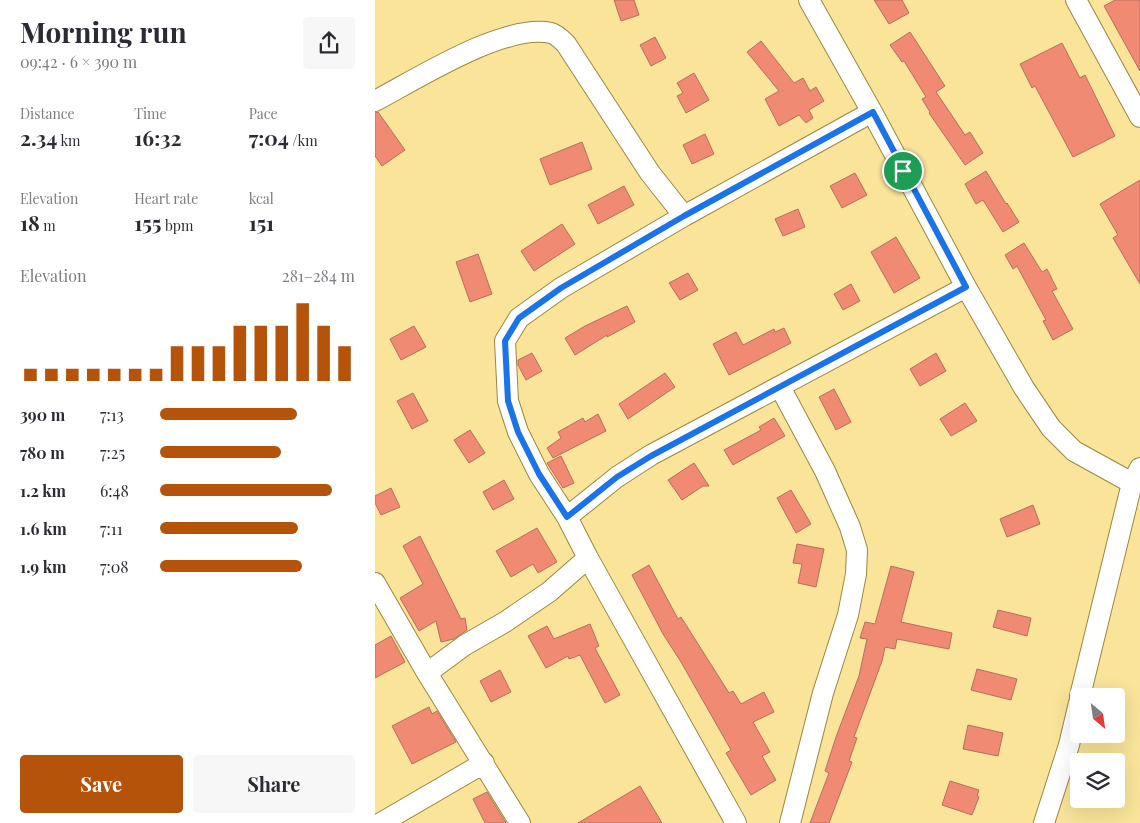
<!DOCTYPE html>
<meta charset="utf-8">
<style>
body{margin:0;font-family:"Playfair Display",serif;background:#f7f7f7;color:#2b2b33;height:100vh;display:flex;flex-direction:column;font-size:19px;white-space:nowrap}
*{box-sizing:border-box;margin:0}
p{font-size:16px;color:#7c7c81}
.icon{flex:none;width:28px;height:28px;fill:none;stroke:currentColor;stroke-width:2;stroke-linecap:round;stroke-linejoin:round}
.map{position:relative;flex:1;overflow:hidden}
.drawer{display:flex;flex-direction:column;background:#fff;width:375px}
.drawer>*{flex:none}
.needle{width:32px;rotate:151deg}
.fabs{position:absolute;left:695px;top:688px;display:grid;gap:10px}
.fabs a{display:grid;place-items:center;width:55px;height:55px;border-radius:5px;background:#fff;box-shadow:0 5px 20px #0002;font-size:25px}
.pin{position:absolute;display:grid;place-items:center;width:42px;height:42px;color:#fff;margin:-21px;border:2px solid #fff;border-radius:50%;box-shadow:0 1px 5px #0007}
.round{display:grid;place-items:center;flex:none;width:52px;height:52px;border-radius:5px;background:#f7f7f7}
.overview{display:flex;align-items:center;justify-content:space-between;height:85px;padding:0 20px}
h1{font-size:28px;font-weight:700;line-height:38px}
.stats{display:grid;grid-template-columns:repeat(3,1fr);gap:8px;height:85px;padding:5px 20px}
.stats div{display:grid;align-content:center}
.stats b{font-size:21px;font-weight:700}
.stats small{font-size:14px;font-weight:400}
.stats p{font-size:14px}
.chart{height:140px;padding:10px 20px}
.chart p{display:flex;justify-content:space-between}
.chart svg{width:100%;height:90px;margin-top:5px;stroke:#b45309;stroke-width:6}
.primary-button{display:flex;gap:10px;margin-top:auto;padding:10px 20px}
.primary-button a{flex:1;height:58px;border-radius:5px;background:#b45309;color:#fff;font-size:20px;font-weight:700;line-height:58px;text-align:center}
.primary-button a+a{background:#f7f7f7;color:#2b2b33}
ul{padding:0 20px;list-style:none;font-size:16px}
li{display:grid;grid-template-columns:80px 60px 1fr;align-items:center;height:38px}
li i{height:12px;border-radius:6px;background:#b45309}
main{display:flex;flex:1;min-height:0}
.map>svg:first-child{display:block}
.building{fill:#f18a73;stroke:#b66f5e}
.lines{fill:none;stroke-linecap:round;stroke-linejoin:round}
.minor-casing{stroke:#9c873f;stroke-width:22}
.minor{stroke:#fff;stroke-width:20}
.route-casing{stroke:#fff;stroke-width:10}
.route{stroke:#1a73e8;stroke-width:6}
</style>
<main>
<section class="drawer">
<div class="overview"><div><h1>Morning run</h1><p>09:42 · 6 × 390 m</p></div><a class="round"><svg class="icon" aria-label="share" viewBox="0 0 24 24"><path d="M12 15V3M7 8l5-5 5 5M5 13v7h14v-7"/></svg></a></div>
<div class="stats">
<div><p>Distance</p><b>2.34<small> km</small></b></div>
<div><p>Time</p><b>16:32</b></div>
<div><p>Pace</p><b>7:04<small> /km</small></b></div>
</div>
<div class="stats">
<div><p>Elevation</p><b>18<small> m</small></b></div>
<div><p>Heart rate</p><b>155<small> bpm</small></b></div>
<div><p>kcal</p><b>151</b></div>
</div>
<div class="chart"><p><span>Elevation</span>281–284 m</p>
<svg viewBox="0 0 160 44" preserveAspectRatio="none"><path d="M5 44V38M15 44V38M25 44V38M35 44V38M45 44V38M55 44V38M65 44V38M75 44V27M85 44V27M95 44V27M105 44V17M115 44V17M125 44V17M135 44V6M145 44V17M155 44V27"/></svg>
</div>
<ul>
<li><b>390 m</b>7:13<i style="width:70%"></i></li>
<li><b>780 m</b>7:25<i style="width:62%"></i></li>
<li><b>1.2 km</b>6:48<i style="width:88%"></i></li>
<li><b>1.6 km</b>7:11<i style="width:71%"></i></li>
<li><b>1.9 km</b>7:08<i style="width:73%"></i></li>
</ul>
<div class="primary-button"><a>Save</a><a>Share</a></div>
</section>
<div class="map">
<svg width="765" height="823" viewBox="0 0 765 823">
<rect width="100%" height="100%" fill="#f9e49a"/>
<path class="building" d="M239 0H259L264 15 246 21Z
M499 0H527L534 13 514 24Z
M740 0H765V71L729 6Z
M535 32 570 86 561 92 590 135 595 132 608 153 590 165 554 113 555 112 547 99 551 97 529 61 527 62 515 45Z
M280 37 291 58 276 66 265 45Z
M386 41 419 83 428 78 435 91 441 87 449 101 434 110 438 118 431 123 424 115 404 126 390 99 404 91 372 52Z
M687 43 705 78 710 75 740 136 698 157 660 86 657 88 645 64Z
M319 73 334 100 311 113 302 96 308 93 302 83Z
M3 112 30 150 7 166 0 156V113Z
M330 134 339 154 317 164 308 145Z
M207 142 217 169 175 185 165 159Z
M611 171 631 204 632 203 644 222 628 232 608 200 601 204 590 184Z
M480 173 492 195 467 208 455 186Z
M765 180V284L738 238 743 235 725 204Z
M249 186 259 205 223 224 213 205Z
M423 209 430 227 408 236 400 219Z
M187 224 200 244 159 271 146 251Z
M521 237 545 278 519 293 496 252Z
M649 243 667 272 672 269 682 289 677 291 698 329 678 340 668 321 671 320 642 266 638 269 630 255Z
M103 254 117 294 95 302 81 262Z
M313 273 323 290 305 300 294 283Z
M476 284 485 301 468 310 459 294Z
M252 306 260 322 232 337V335L200 355 190 338 210 326Z
M39 326 51 347 26 360 15 339Z
M409 328 416 343 354 375 338 344 361 332 368 345 399 329 400 332Z
M157 353 167 371 151 380 143 365V360Z
M561 353 571 371 545 386 535 369Z
M290 373 300 387 253 419 244 404Z
M459 389 476 422 461 430 444 397Z
M38 393 53 421 37 429 22 401Z
M590 403 602 421 576 436 565 419Z
M223 414 231 431 178 458 172 448 186 438 183 432 208 418 210 422Z
M399 418 410 436 358 465 349 450 386 430 384 427Z
M95 430 110 453 94 463 79 440Z
M186 456 199 483 188 488 172 463Z
M319 463 334 486H328L307 500 293 480Z
M129 480 139 499 118 510 108 492Z
M16 488 25 507 6 515 0 503V496Z
M416 490 436 524 421 533 402 498Z
M658 505 665 524 632 537 625 519Z
M162 528 182 562 163 573 158 564 136 577 121 551Z
M45 536 86 619 90 618 92 630 79 639 66 642 61 621 44 631 25 598 48 584 28 546Z
M422 544 449 549 441 587 423 583 427 564 418 563Z
M274 565 303 619 306 617 354 693 358 691 366 704 389 692 399 712 378 722 395 752 387 756 401 780 376 795 351 753 356 750 306 662 288 634 257 575Z
M516 566 539 572 526 622 577 633 574 649 522 639 520 649 510 647 507 661 479 737 482 738 474 761 477 762 454 823H435L454 773 450 771 461 737 484 676 492 639 485 638 490 622 500 624Z
M623 610 656 618 652 636 618 627Z
M215 624 224 646 220 648 245 695 230 703 205 655 194 659 193 656 171 668 153 636 172 626 179 639Z
M16 636 30 662 0 678V645Z
M602 669 642 679 636 700 596 690Z
M125 670 136 692 116 702 105 681Z
M54 707 57 714 62 711 81 742 37 764 17 726Z
M593 725 628 733 623 756 588 749Z
M575 781 604 790 602 796 604 797 597 815 567 805Z
M265 786 287 823H203Z
M112 792 131 823H110L98 799Z"/>
<g class="lines">
<defs>
<path id="minor" d="M434 0 497 112 591 287 649 388 676 428 699 451 757 483
M701 0 765 117
M0 101C42 79 129 23 176 33 181 34 187 40 191 44L275 173 309 216
M405 387 450 471 475 527 482 550 481 574 473 615 448 693 415 823
M192 517 242 477 276 455 591 287
M0 583 52 673 145 823
M52 673 90 645 130 622 174 592 213 558
M705 696 757 483 765 468
M6 823 109 763
M361 823 213 558 192 517 164 474 143 432 133 401 130 341 144 318 186 288 309 216 497 112
M669 823 694 745 704 703"/>
</defs>
<use href="#minor" class="minor-casing"/>
<use href="#minor" class="minor"/>
</g>
<g class="lines">
<defs>
<path id="route" d="M498 112 591 287 276 456 242 477 192 517 164 474 143 432 133 401 130 341 144 318 186 288 309 216Z"/>
</defs>
<use href="#route" class="route-casing"/>
<use href="#route" class="route"/>
</g>
</svg>
<div class="fabs">
<a><svg class="needle" viewBox="-14 -14 28 28"><path d="M0-13l5 13h-10z" fill="#e53935"/><path d="M0 13l5-13h-10z" fill="#7c7c81"/></svg></a>
<a><svg class="icon" aria-label="layers" viewBox="0 0 24 24"><path d="M12 4l9 5-9 5-9-5zM3 14l9 5 9-5"/></svg></a>
</div>
<div class="pin" style="left:528px;top:171px;background:#1e9e55"><svg class="icon" aria-label="arrive" viewBox="0 0 24 24"><path d="M6 21V4h12l-3 4 3 4H6"/></svg></div>
</div>
</main>
